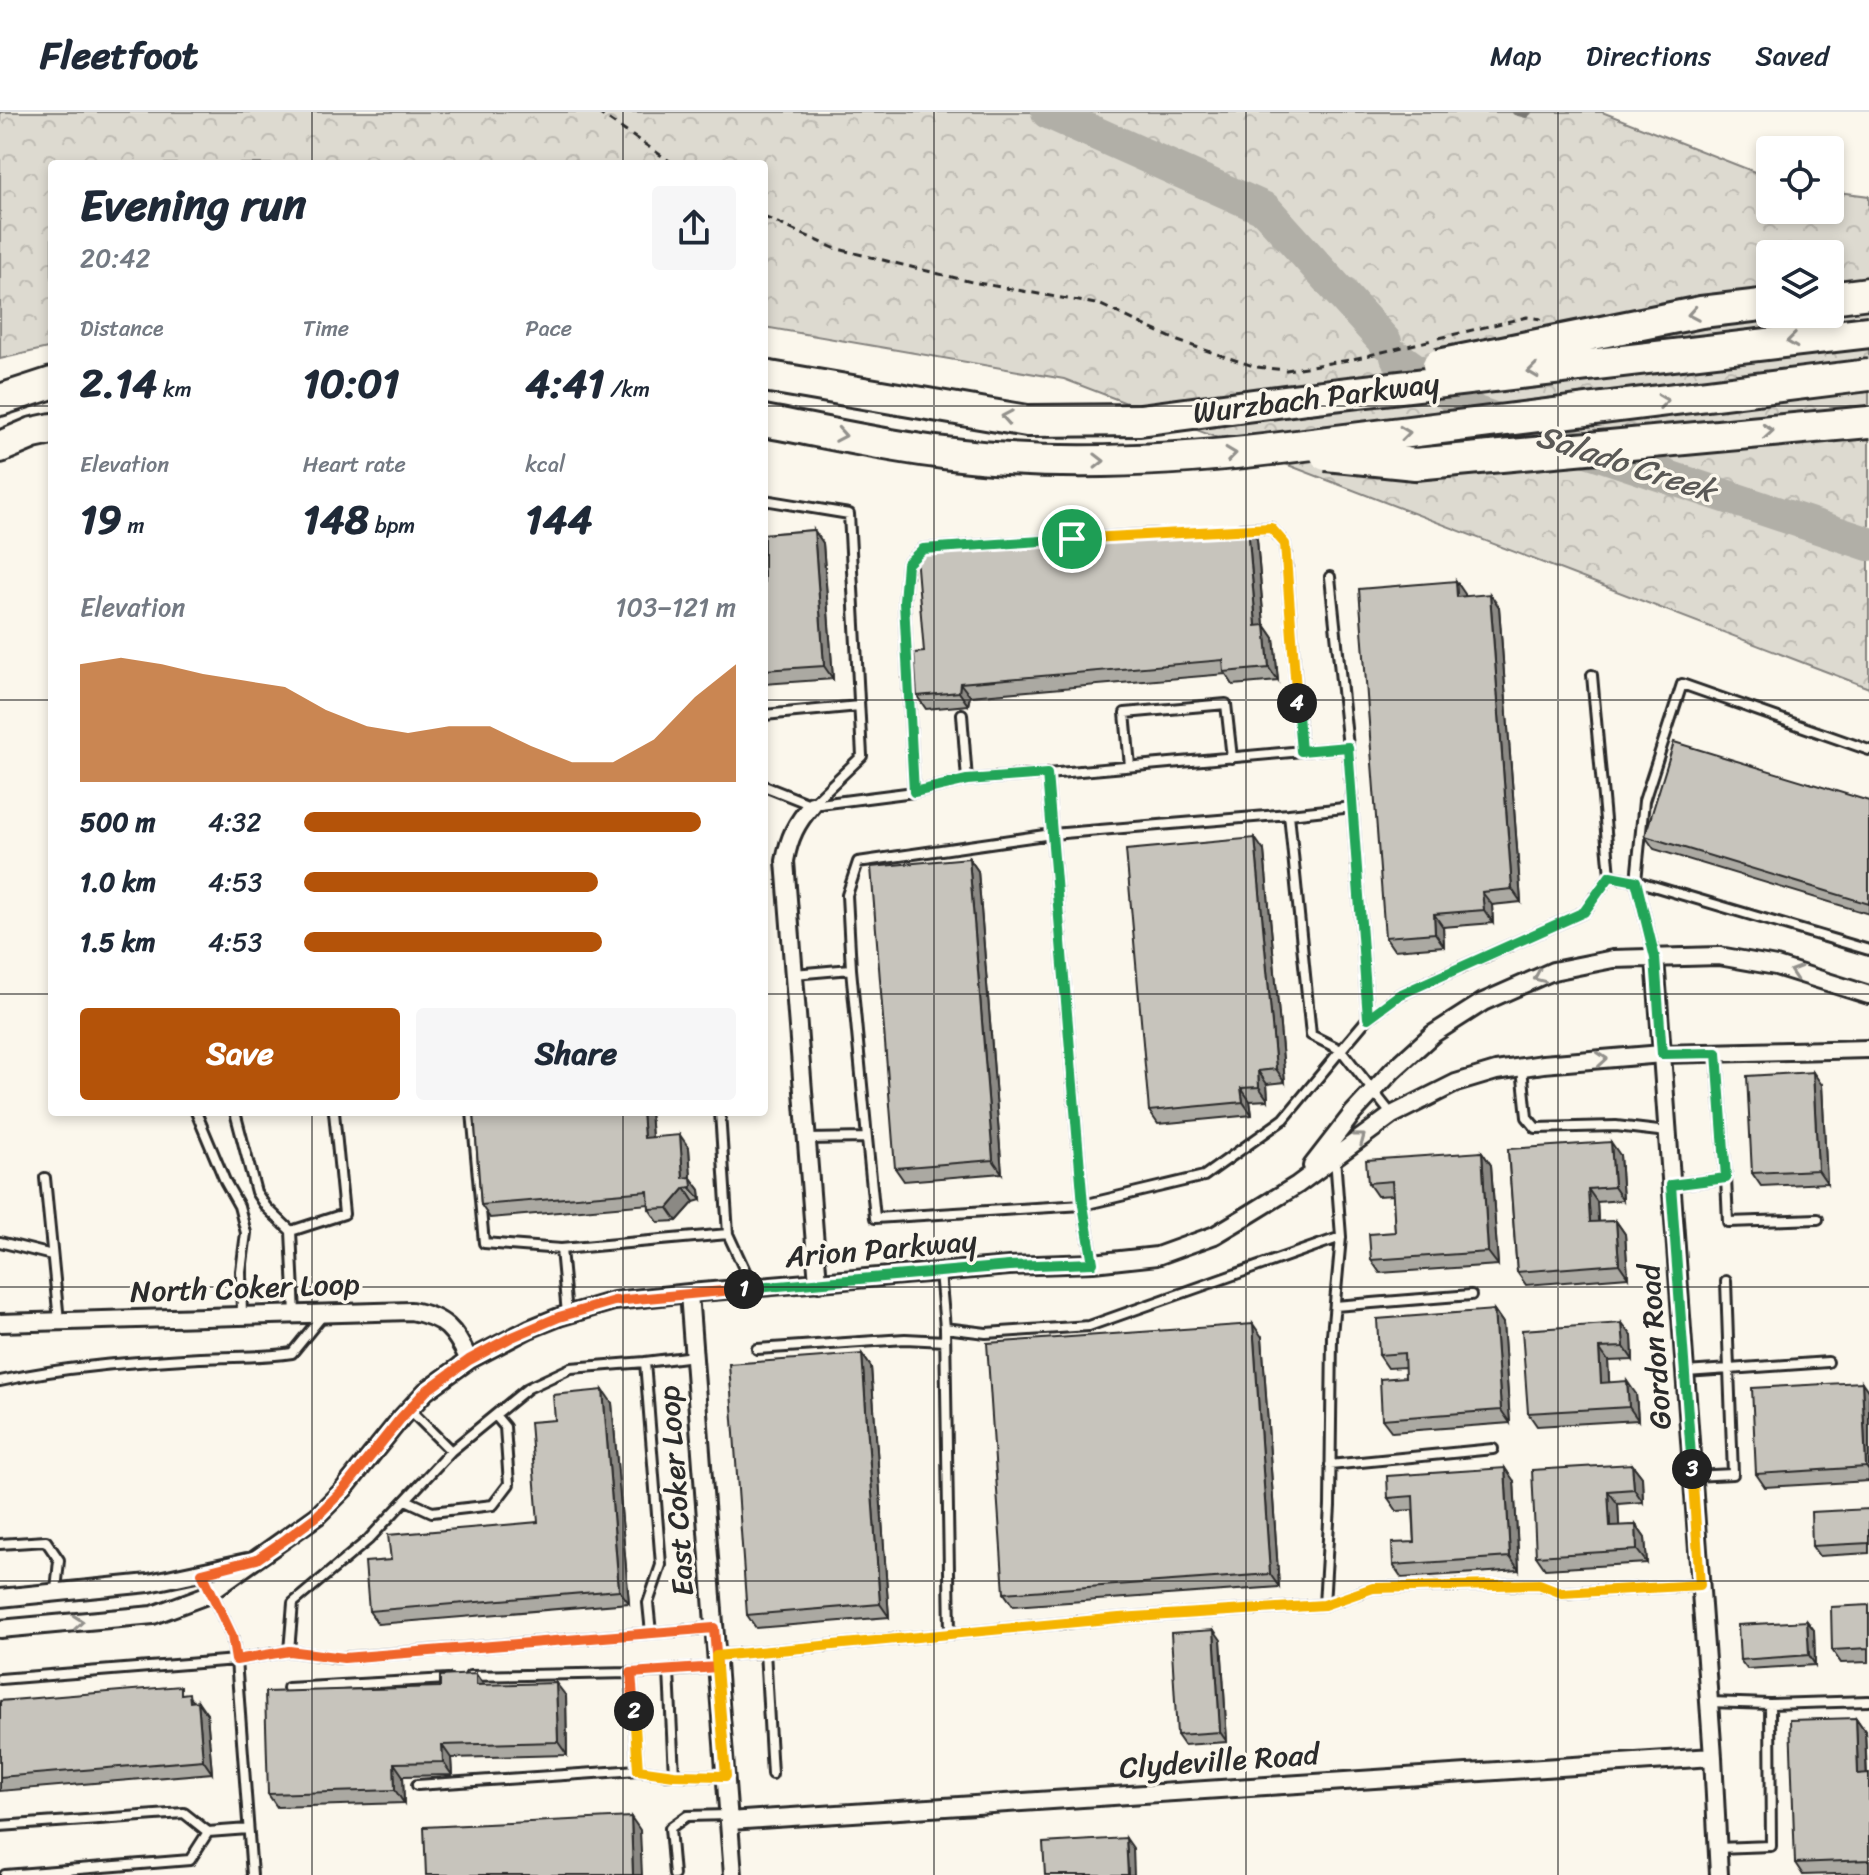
<!DOCTYPE html>
<meta charset="utf-8">
<style>
body{margin:0;font-family:Sriracha,sans-serif;background:#f6f6f7;color:#1f2937;height:100vh;display:flex;flex-direction:column;font-size:30px;white-space:nowrap}
*{box-sizing:border-box;margin:0}
p{font-size:26px;color:#747a83}
.icon{flex:none;width:44px;height:44px;fill:none;stroke:currentColor;stroke-width:2;stroke-linecap:round;stroke-linejoin:round}
.map{position:relative;flex:1;overflow:hidden}
.side{position:absolute;left:48px;top:48px;width:720px;height:956px;display:flex;flex-direction:column;background:#fff;border-radius:8px;box-shadow:0 4px 12px #0003}
.side>*{flex:none}
.controls{position:absolute;left:1756px;top:24px;display:grid;gap:16px}
.controls a{display:grid;place-items:center;width:88px;height:88px;border-radius:8px;background:#fff;box-shadow:0 4px 12px #0003;font-size:40px}
.pin{position:absolute;display:grid;place-items:center;width:68px;height:68px;color:#fff;margin:-34px;border:4px solid #fff;border-radius:50%;box-shadow:0 2px 8px #0007}
.km{position:absolute;width:40px;height:40px;margin:-20px;border-radius:50%;background:#222;color:#fff;font-size:22px;line-height:40px;text-align:center}
.round{display:grid;place-items:center;flex:none;width:84px;height:84px;border-radius:8px;background:#f6f6f7}
.headline{display:flex;align-items:center;justify-content:space-between;height:136px;padding:0 32px}
h1{font-size:44px;font-weight:700;line-height:60px}
.metrics{display:grid;grid-template-columns:repeat(3,1fr);gap:12px;height:136px;padding:8px 32px}
.metrics div{display:grid;align-content:center}
.metrics b{font-size:40px;font-weight:700}
.metrics small{font-size:22px;font-weight:400}
.metrics p{font-size:22px}
.chart{height:224px;padding:16px 32px}
.chart p{display:flex;justify-content:space-between}
.chart svg{width:100%;height:144px;margin-top:8px;fill:#b45309;opacity:.7}
.action{display:flex;gap:16px;margin-top:auto;padding:16px 32px}
.action a{flex:1;height:92px;border-radius:8px;background:#b45309;color:#fff;font-size:32px;font-weight:700;line-height:92px;text-align:center}
.action a+a{background:#f6f6f7;color:#1f2937}
ul{padding:0 32px;list-style:none;font-size:26px}
li{display:grid;grid-template-columns:128px 96px 1fr;align-items:center;height:60px}
li i{height:20px;border-radius:10px;background:#b45309}
header{display:flex;align-items:center;gap:48px;box-sizing:border-box;height:112px;padding:0 40px;background:#fff;border-bottom:2px solid #e0e1e3}
header strong{font-size:38px}
nav{display:flex;gap:44px;margin-inline-start:auto;font-size:28px}
.map>svg:first-child{display:block}
.forest{fill:url(#forest-crowns);stroke:#84827e;stroke-width:2;fill-rule:evenodd}
.lines{fill:none;stroke-linecap:round;stroke-linejoin:round}
.stream{stroke:#7b7a75;stroke-width:6}
.river{stroke:#b1afa7;stroke-width:34}
.lane-casing{stroke:#2b2b2b;stroke-width:14}
.street-casing{stroke:#2b2b2b;stroke-width:22}
.highway-casing{stroke:#2b2b2b;stroke-width:36}
.path{stroke:#2b2b2b;stroke-width:3;stroke-dasharray:8 6;stroke-linecap:butt}
.lane{stroke:#fbf7ec;stroke-width:8}
.street{stroke:#fbf7ec;stroke-width:16}
.highway{stroke:#fbf7ec;stroke-width:30}
.highway-bridge-casing{stroke:#2b2b2b;stroke-width:36;stroke-linecap:butt}
.highway-bridge{stroke:#fbf7ec;stroke-width:30}
.wall{fill:#aba9a2;stroke:#2b2b2b;stroke-width:2}
.shaded-wall{fill:#8b8984;stroke:#2b2b2b;stroke-width:2}
.building{fill:#c7c4bc;stroke:#2b2b2b;stroke-width:2}
.oneway{stroke:#93918c}
.split-1-casing{stroke:#fff;stroke-width:16}
.split-2-casing{stroke:#fff;stroke-width:16}
.split-3-casing{stroke:#fff;stroke-width:16}
.split-4-casing{stroke:#fff;stroke-width:16}
.split-5-casing{stroke:#fff;stroke-width:16}
.split-1{stroke:#22a559;stroke-width:10}
.split-2{stroke:#f0652b;stroke-width:10}
.split-3{stroke:#f5b400;stroke-width:10}
.split-4{stroke:#22a559;stroke-width:10}
.split-5{stroke:#f5b400;stroke-width:10}
.grid{fill:none;stroke:#2b2b2b;stroke-width:2;stroke-opacity:0.55}
.labels{text-anchor:middle;stroke-width:7;stroke-linejoin:round;paint-order:stroke}
.street-label{font-size:30px;fill:#2b2b2b;stroke:#fbf7ec}
.water-label{font-size:32px;font-style:italic;fill:#5a5956;stroke:#fbf7ec}
</style>
<header>
<strong>Fleetfoot</strong>
<nav><a>Map</a><a>Directions</a><a>Saved</a></nav>
</header>
<div class="map">
<svg width="1869" height="1763" viewBox="0 0 1869 1763">
<defs>
<pattern id="forest-crowns" width="20" height="18" patternUnits="userSpaceOnUse" patternTransform="scale(2)"><rect width="20" height="18" fill="#dddad0"/><path d="M2 6a3 3 0 1 1 6 0M12 15a3 3 0 1 1 6 0" fill="none" stroke="#bebbb3"/></pattern>
</defs>
<rect width="100%" height="100%" fill="#fbf7ec"/>
<filter id="ink" filterUnits="userSpaceOnUse"><feTurbulence type="fractalNoise" baseFrequency=".0125" numOctaves="2"/><feDisplacementMap in="SourceGraphic" scale="16" xChannelSelector="R" yChannelSelector="G"/><feConvolveMatrix kernelMatrix="1 2 1 2 8 2 1 2 1" color-interpolation-filters="sRGB"/></filter>
<g filter="url(#ink)">
<path class="forest" d="M0 0H1602L1770 66V98H1830V79L1869 84V576L1064 267 764 215V52H52V235L0 247ZM1770 142H1830V202H1770Z"/>
<g class="lines">
<path class="stream" d="M1515 0 1526 3 1529 0
M1061 6 1062 0"/>
<path class="river" d="M1048 0 1265 97 1385 230
M1397 245 1476 301 1869 432"/>
<defs>
<path id="lane" d="M764 388 849 402 862 644 812 692
M1241 417 1271 416 1285 432 1301 639
M1330 465 1348 635
M962 602 967 668
M764 603 859 594
M1869 638 1682 572 1644 689 1636 769 1869 838
M1130 654 1125 601 1226 592 1232 646
M1047 662 1348 635 1368 906
M764 674 812 693 914 680 967 668 1047 662 1052 722 1289 702 1311 923 1341 938 1284 1007 1204 1064 1083 1093 1093 1150
M914 680 904 490 907 452 923 437 1156 422
M1289 702 1353 695
M1610 764 1636 769 1655 846
M794 862 851 857 867 1026
M1522 956 1527 1005 1536 1016 1616 1014 1667 1020
M196 1000 225 1069 239 1094 246 1121 241 1159 242 1204
M235 1000 256 1080 266 1095 291 1119 295 1202
M472 1000 484 1131 561 1137
M720 1000 728 1122
M1392 1003 1341 938 1368 906 1399 883 1584 800 1610 764 1592 563
M807 1027 867 1026 875 1106 1083 1093 1052 722 858 750 847 783 851 857
M45 1066 59 1209
M1726 1066 1728 1110 1818 1107
M1672 1073 1726 1066 1717 941
M291 1119 344 1102 334 1000
M0 1130 52 1143
M940 1160 945 1216 950 1521
M1335 1194 1471 1183
M567 1202 561 1137 728 1122 753 1176
M945 1216 986 1221 1089 1214 1341 1125
M757 1237 905 1227 945 1229
M645 1250 694 1244
M1686 1260 1729 1257 1726 1169
M0 1269C66 1254 134 1250 201 1246 232 1244 262 1246 292 1241L323 1203
M451 1339 528 1276 571 1256 645 1250 661 1453 648 1491 651 1521 714 1516
M1330 1353 1493 1337
M1693 1364 1733 1362 1729 1257 1828 1250
M406 1388 432 1400 493 1393 509 1372 505 1315 495 1303
M0 1432 46 1429 59 1448 56 1479
M1324 1493 1373 1476 1539 1472 1562 1481 1700 1473
M289 1539 340 1546 651 1521
M765 1539 772 1662
M716 1544 1119 1506 1324 1493 1330 1394 1332 1223 1341 1125 1335 1045
M669 1559 717 1555
M631 1561 669 1559 674 1663
M470 1564 631 1561 638 1658 674 1663 725 1664
M0 1567 236 1548 232 1524 202 1461
M288 1576 448 1567
M1709 1590 1770 1592 1771 1734 1717 1736
M1770 1592 1869 1589
M417 1673 638 1658
M0 1714 184 1701 208 1720 248 1717
M5 1763 190 1748 208 1720
M252 1763 236 1548 289 1539 293 1491 368 1428 451 1339 409 1297
M674 1763 670 1716 687 1704 728 1703"/>
<path id="street" d="M812 693C796 711 789 726 785 749L818 1171
M1655 846 1713 1645 1719 1763
M1312 1054 1353 1001 1393 958 1433 922 1483 890 1553 859 1613 847 1719 844 1776 854 1869 883
M689 1181 733 1763
M0 1211 411 1199C445 1205 455 1218 469 1248
M0 1486 149 1471 247 1450
M0 1517 153 1503 204 1484 317 1404 344 1377 401 1306 426 1279 469 1248 529 1217 559 1205 614 1189 689 1181 1009 1154 1093 1151 1157 1144 1215 1123 1245 1105 1297 1073 1392 1003 1456 971 1496 959 1543 952 1662 942 1869 937
M729 1709 1713 1645"/>
<path id="highway" d="M1830 186 1869 181
M764 264 1027 309 1140 308 1307 286
M0 288 52 271
M764 309C824 320 884 334 944 341 1053 355 1163 350 1272 337
M0 335 33 321 52 317"/>
</defs>
<use href="#lane" class="lane-casing"/>
<use href="#street" class="street-casing"/>
<use href="#highway" class="highway-casing"/>
<path class="path" d="M597 0 674 52
M764 105 834 136 972 170 1101 193 1178 229 1256 255 1286 258 1349 248 1432 228
M1439 226 1527 205 1541 207"/>
<use href="#lane" class="lane"/>
<use href="#street" class="street"/>
<use href="#highway" class="highway"/>
<defs>
<path id="highway-bridge" d="M1438 253 1701 200 1770 192
M1307 286 1869 220
M1272 337 1869 263
M1326 343 1415 352 1869 310"/>
</defs>
<use href="#highway-bridge" class="highway-bridge-casing"/>
<use href="#highway-bridge" class="highway-bridge"/>
</g>
<path class="wall" d="M814 418 823 431 833 567 764 572V422Z
M1257 427 1264 513H1265L1274 526 1278 569 1233 573 1226 562 970 584 968 593 926 597 917 584 924 540Z
M1456 469 1465 484 1499 495 1521 790 1492 793 1493 811 1443 815 1444 834 1394 838 1385 825Z
M1869 689V802L1654 737 1645 724Z
M1264 739 1285 970 1267 972 1268 988 1250 989 1252 1003 1158 1012 1149 999Z
M969 746 978 759 1002 1061 904 1069 895 1056Z
M1822 973 1827 1071 1761 1074 1752 1061Z
M474 1000H650L652 1026 689 1036 691 1066 700 1078 701 1088 694 1090 677 1109 658 1110 649 1097V1092L490 1106 481 1093Z
M1508 1037 1620 1043 1623 1088 1597 1090 1598 1110 1616 1109 1625 1122 1628 1165 1526 1173 1517 1160Z
M1482 1040 1491 1053 1498 1153 1380 1161 1371 1148 1395 1120 1393 1083 1377 1084 1368 1071Z
M1494 1198 1503 1211 1510 1311 1392 1320 1382 1307 1405 1265V1255L1388 1256 1379 1243Z
M1622 1211 1632 1224 1633 1248 1608 1249 1609 1270 1636 1282 1638 1308 1537 1314 1528 1301Z
M1262 1225 1279 1475 1013 1494 1004 1481Z
M862 1242 871 1255 889 1505 756 1516 747 1503Z
M1869 1280V1369L1765 1375 1756 1362Z
M612 1291 629 1491 378 1512 369 1499 391 1448 538 1410 555 1308Z
M1632 1352 1642 1365 1643 1390 1618 1392 1619 1414 1636 1413 1645 1426 1647 1451 1545 1457 1536 1444Z
M1514 1369 1519 1458 1402 1466 1393 1453 1415 1430 1413 1398 1397 1399 1388 1386Z
M1869 1397V1441L1819 1444 1812 1434Z
M1869 1493V1550L1841 1551 1832 1538Z
M1807 1509 1814 1518 1815 1553 1747 1557 1740 1548Z
M1221 1528 1227 1630 1184 1633 1177 1623Z
M483 1573 566 1584 567 1643 451 1646 452 1663 403 1664 404 1691 277 1695 268 1682 440 1575Z
M186 1582 207 1602 212 1661 0 1679V1589Z
M1856 1606 1865 1619 1867 1661H1869V1761L1803 1763 1795 1751Z"/>
<path class="shaded-wall" d="M1248 414 1257 427 1265 527 1256 514Z
M814 418 823 431 833 567 824 554Z
M1456 469 1465 482 1466 498 1457 485Z
M1490 482 1499 495 1521 790 1512 777Z
M1265 513 1274 526 1278 569 1269 556Z
M960 571 970 584 968 593 959 580Z
M1255 726 1264 739 1285 970 1276 957Z
M969 746 978 759 1002 1061 993 1048Z
M1482 780 1492 793 1493 811 1484 798Z
M1434 802 1443 815 1444 834 1435 821Z
M1258 959 1267 972 1268 988 1259 975Z
M1813 960 1822 973 1827 1071 1818 1058Z
M1241 976 1250 989 1252 1003 1243 990Z
M642 1000H650L653 1039 644 1026Z
M680 1023 689 1036 691 1066 700 1078 701 1088 683 1066Z
M1611 1030 1620 1043 1623 1088 1614 1075Z
M1482 1040 1491 1053 1498 1153 1488 1140Z
M685 1076 694 1090 677 1109 668 1096Z
M1588 1077 1597 1090 1599 1124 1590 1110Z
M1616 1109 1625 1122 1628 1165 1619 1152Z
M1494 1198 1503 1211 1510 1311 1501 1298Z
M1622 1211 1632 1224 1633 1248 1624 1235Z
M1253 1212 1262 1225 1279 1475 1270 1462Z
M1599 1236 1608 1249 1610 1284 1601 1271Z
M862 1242 871 1255 889 1505 880 1492Z
M1627 1269 1636 1282 1638 1308 1629 1295Z
M1862 1270 1869 1280V1359L1866 1355Z
M603 1278 612 1291 629 1491 619 1478Z
M1632 1352 1642 1365 1643 1390 1634 1377Z
M1505 1356 1514 1369 1519 1458 1510 1445Z
M1608 1379 1618 1392 1620 1427 1610 1414Z
M1636 1413 1645 1426 1647 1451 1637 1438Z
M1807 1509 1814 1518 1815 1553 1809 1543Z
M1214 1518 1221 1528 1227 1630 1220 1620Z
M476 1562 485 1575 476 1573Z
M556 1571 566 1584 567 1643 558 1630Z
M198 1589 207 1602 212 1661 203 1648Z
M1856 1606 1865 1619 1867 1675 1858 1662Z
M442 1633 451 1646 452 1663 443 1650Z
M394 1651 403 1664 404 1691 395 1678Z
M631 1705 640 1718 642 1763H633Z
M1126 1726 1133 1736 1134 1763H1128Z"/>
<path class="building" d="M1248 414 1256 514 1265 513 1269 556 1224 560 1223 548 960 571 959 580 917 584 914 541 924 540 916 443Z
M814 418 824 554 764 558V422Z
M1456 469 1457 485 1490 482 1512 777 1482 780 1484 798 1434 802 1435 821 1385 825 1359 477Z
M1674 630 1869 689V792L1645 724Z
M1255 726 1276 957 1258 959 1259 975 1241 976 1243 990 1149 999 1126 738Z
M969 746 993 1048 895 1056 871 755Z
M1813 960 1818 1058 1752 1061 1747 964Z
M474 1000H642L644 1026 680 1023 683 1066 691 1065 692 1075 685 1076 668 1096 649 1097 648 1079 481 1093Z
M1611 1030 1614 1075 1588 1077 1590 1110 1616 1109 1619 1152 1517 1160 1508 1037Z
M1482 1040 1488 1140 1371 1148 1369 1122 1395 1120 1392 1069 1368 1071 1366 1048Z
M1494 1198 1501 1298 1382 1307 1380 1267 1405 1265 1404 1241 1379 1243 1377 1207Z
M1622 1211 1624 1235 1599 1236 1601 1271 1627 1269 1629 1295 1528 1301 1522 1218Z
M1253 1212 1270 1462 1004 1481 987 1231Z
M862 1242 880 1492 747 1503 729 1252Z
M1862 1270 1866 1355 1756 1362 1752 1276Z
M603 1278 619 1478 369 1499 365 1450 391 1448 388 1423 538 1410 530 1310 555 1308 553 1283Z
M1632 1352 1634 1377 1608 1379 1610 1414 1636 1413 1637 1438 1536 1444 1532 1358Z
M1505 1356 1510 1445 1393 1453 1392 1431 1415 1430 1413 1384 1388 1386 1387 1364Z
M1869 1397V1431L1812 1434 1811 1400Z
M1869 1493V1536L1832 1538 1831 1495Z
M1807 1509 1809 1543 1740 1548 1738 1513Z
M1214 1518 1220 1620 1177 1623 1171 1521Z
M476 1562V1573L556 1571 558 1630 442 1633 443 1650 394 1651 395 1678 268 1682 265 1580 440 1575V1564Z
M181 1574V1582L189 1581 190 1590 198 1589 203 1648 0 1665V1589Z
M1856 1606 1858 1662 1869 1661V1748L1795 1751 1790 1608Z
M631 1705 633 1763H426L424 1715Z
M1126 1726 1128 1763H1045L1043 1731Z"/>
<defs><path id="oneway-chevron" d="M-2-3.5L2.5 0L-2 3.5" fill="none" stroke-width="1.6" stroke-linecap="round" stroke-linejoin="round" transform="scale(2)"/></defs>
<g class="oneway">
<use href="#oneway-chevron" transform="translate(1693 202) rotate(170)"/>
<use href="#oneway-chevron" transform="translate(1792 229) rotate(173)"/>
<use href="#oneway-chevron" transform="translate(1533 259) rotate(173)"/>
<use href="#oneway-chevron" transform="translate(1663 289) rotate(-7)"/>
<use href="#oneway-chevron" transform="translate(1007 305) rotate(-170)"/>
<use href="#oneway-chevron" transform="translate(1768 319) rotate(-5)"/>
<use href="#oneway-chevron" transform="translate(1405 321) rotate(-7)"/>
<use href="#oneway-chevron" transform="translate(841 323) rotate(10)"/>
<use href="#oneway-chevron" transform="translate(1231 342) rotate(-7)"/>
<use href="#oneway-chevron" transform="translate(1099 349) rotate(-1)"/>
<use href="#oneway-chevron" transform="translate(1795 860) rotate(-162)"/>
<use href="#oneway-chevron" transform="translate(1539 865) rotate(156)"/>
<use href="#oneway-chevron" transform="translate(1602 947) rotate(-5)"/>
<use href="#oneway-chevron" transform="translate(1360 1026) rotate(-37)"/>
<use href="#oneway-chevron" transform="translate(78 1510) rotate(-5)"/>
</g>
</g>
<g class="lines" filter="url(#ink)">
<defs>
<path id="split-1" d="M744 1177 1009 1154 1093 1151 1083 1093 1047 662 967 668 914 680 904 490 907 452 923 437 1072 427"/>
<path id="split-2" d="M634 1599 631 1561 717 1555 714 1516 344 1546 289 1539 236 1548 232 1524 202 1461 257 1447 286 1427 317 1404 344 1377 401 1306 426 1279 469 1248 510 1226 559 1205 614 1189 744 1177"/>
<path id="split-3" d="M634 1599 638 1658 674 1663 726 1664 716 1544 1119 1506 1324 1493 1373 1476 1539 1472 1562 1481 1700 1473 1692 1357"/>
<path id="split-4" d="M1297 591 1301 639 1348 635 1368 906 1399 883 1584 800 1610 764 1636 769 1655 846 1662 942 1717 941 1726 1066 1671 1073 1692 1357"/>
<path id="split-5" d="M1072 427 1271 416 1285 432 1297 591"/>
</defs>
<use href="#split-1" class="split-1-casing"/>
<use href="#split-2" class="split-2-casing"/>
<use href="#split-3" class="split-3-casing"/>
<use href="#split-4" class="split-4-casing"/>
<use href="#split-5" class="split-5-casing"/>
<use href="#split-1" class="split-1"/>
<use href="#split-2" class="split-2"/>
<use href="#split-3" class="split-3"/>
<use href="#split-4" class="split-4"/>
<use href="#split-5" class="split-5"/>
</g>
<path class="grid" d="M312 0V52M623 0V52M934 0V1763M1246 0V1763M1558 0V1763M0 294H52M764 294H1869M0 588H52M764 588H1869M0 882H52M764 882H1869M312 1000V1763M623 1000V1763M0 1175H1869M0 1469H1869"/>
<g class="labels">
<g class="street-label">
<text transform="translate(1316 286) rotate(-7)" y="10">Wurzbach Parkway</text>
<text transform="translate(881 1137) rotate(-5)" y="10">Arion Parkway</text>
<text transform="translate(245 1176) rotate(-2)" y="10">North Coker Loop</text>
<text transform="translate(1655 1235) rotate(-94)" y="10">Gordon Road</text>
<text transform="translate(676 1379) rotate(-94)" y="10">East Coker Loop</text>
<text transform="translate(1219 1649) rotate(-4)" y="10">Clydeville Road</text>
</g>
<g class="water-label">
<text transform="translate(1626 351) rotate(18)" y="11">Salado Creek</text>
</g>
</g>
</svg>
<div class="controls">
<a><svg class="icon" aria-label="locate" viewBox="0 0 24 24"><circle cx="12" cy="12" r="6"/><path d="M12 2v4M12 18v4M2 12h4M18 12h4"/></svg></a>
<a><svg class="icon" aria-label="layers" viewBox="0 0 24 24"><path d="M12 4l9 5-9 5-9-5zM3 14l9 5 9-5"/></svg></a>
</div>
<div class="pin" style="left:1072px;top:427px;background:#1e9e55"><svg class="icon" aria-label="arrive" viewBox="0 0 24 24"><path d="M6 21V4h12l-3 4 3 4H6"/></svg></div>
<b class="km" style="left:744px;top:1177px">1</b>
<b class="km" style="left:634px;top:1599px">2</b>
<b class="km" style="left:1692px;top:1357px">3</b>
<b class="km" style="left:1297px;top:591px">4</b>
<section class="side">
<div class="headline"><div><h1>Evening run</h1><p>20:42</p></div><a class="round"><svg class="icon" aria-label="share" viewBox="0 0 24 24"><path d="M12 15V3M7 8l5-5 5 5M5 13v7h14v-7"/></svg></a></div>
<div class="metrics">
<div><p>Distance</p><b>2.14<small> km</small></b></div>
<div><p>Time</p><b>10:01</b></div>
<div><p>Pace</p><b>4:41<small> /km</small></b></div>
</div>
<div class="metrics">
<div><p>Elevation</p><b>19<small> m</small></b></div>
<div><p>Heart rate</p><b>148<small> bpm</small></b></div>
<div><p>kcal</p><b>144</b></div>
</div>
<div class="chart"><p><span>Elevation</span>103–121 m</p>
<svg viewBox="0 0 160 44" preserveAspectRatio="none"><path d="M0 44V8L10 6L20 8L30 11L40 13L50 15L60 22L70 27L80 29L90 27L100 27L110 33L120 38L130 38L140 31L150 18L160 8V44z"/></svg>
</div>
<ul>
<li><b>500 m</b>4:32<i style="width:92%"></i></li>
<li><b>1.0 km</b>4:53<i style="width:68%"></i></li>
<li><b>1.5 km</b>4:53<i style="width:69%"></i></li>
</ul>
<div class="action"><a>Save</a><a>Share</a></div>
</section>
</div>
